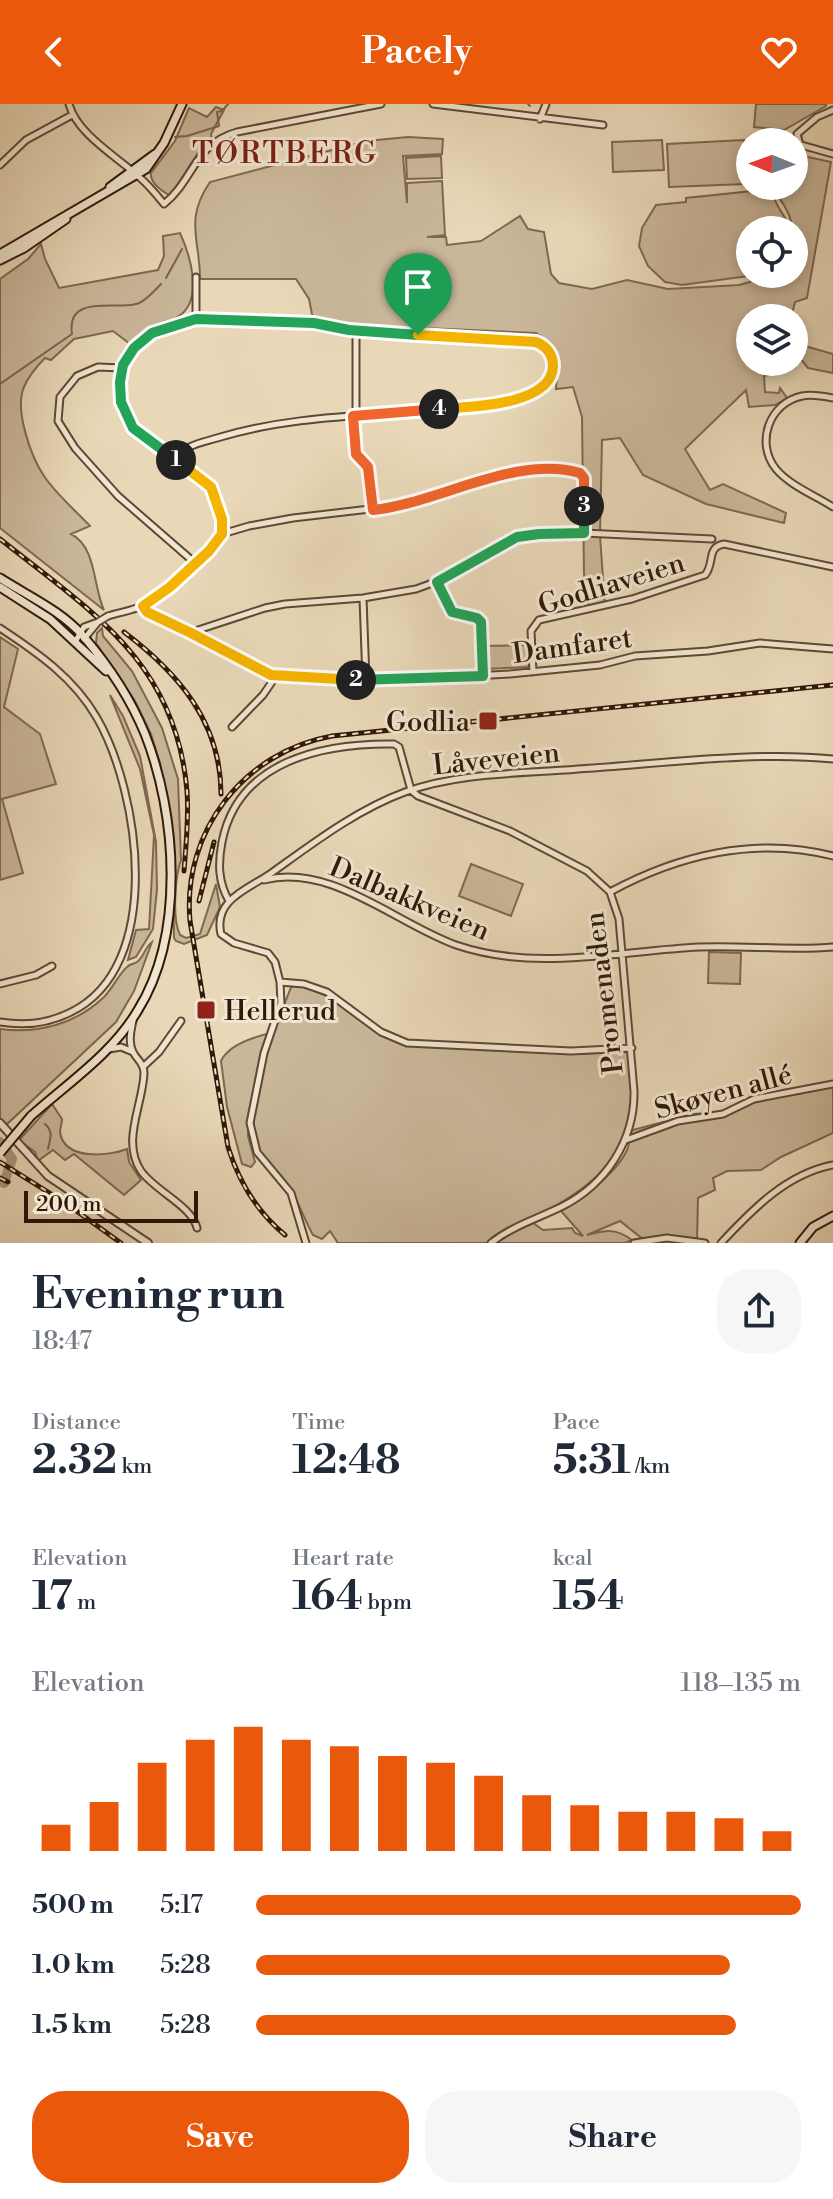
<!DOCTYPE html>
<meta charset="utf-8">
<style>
body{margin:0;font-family:"Libre Bodoni",serif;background:#f6f6f7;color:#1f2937;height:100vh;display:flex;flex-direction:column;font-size:30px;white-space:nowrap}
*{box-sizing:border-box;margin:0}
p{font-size:26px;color:#747a83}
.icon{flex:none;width:44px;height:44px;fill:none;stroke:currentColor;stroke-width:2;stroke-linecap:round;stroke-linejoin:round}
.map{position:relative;height:1139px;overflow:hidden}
.details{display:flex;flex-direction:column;background:#fff;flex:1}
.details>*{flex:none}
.needle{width:52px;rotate:271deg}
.controls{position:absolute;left:736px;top:24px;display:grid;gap:16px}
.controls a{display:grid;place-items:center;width:72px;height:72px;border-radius:50%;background:#fff;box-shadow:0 4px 12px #0003;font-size:40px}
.scale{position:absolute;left:24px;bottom:20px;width:174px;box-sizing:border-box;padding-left:8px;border:4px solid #311807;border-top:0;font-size:22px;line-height:28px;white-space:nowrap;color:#311807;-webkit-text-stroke:6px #f1e6d1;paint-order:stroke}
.pin{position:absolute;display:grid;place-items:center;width:68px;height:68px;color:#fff;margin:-82px -34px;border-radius:50% 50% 50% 0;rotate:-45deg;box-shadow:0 0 8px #0007}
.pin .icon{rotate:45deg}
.km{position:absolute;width:40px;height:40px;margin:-20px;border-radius:50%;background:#222;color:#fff;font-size:22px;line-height:40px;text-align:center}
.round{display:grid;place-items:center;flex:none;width:84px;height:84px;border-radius:32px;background:#f6f6f7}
.summary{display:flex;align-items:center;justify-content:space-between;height:136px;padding:0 32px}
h1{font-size:44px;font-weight:700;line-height:60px}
.stats{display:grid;grid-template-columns:repeat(3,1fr);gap:12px;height:136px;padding:8px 32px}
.stats div{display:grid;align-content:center}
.stats b{font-size:40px;font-weight:700}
.stats small{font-size:22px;font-weight:400}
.stats p{font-size:22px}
.chart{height:224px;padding:16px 32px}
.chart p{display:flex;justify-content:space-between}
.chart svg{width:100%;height:144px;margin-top:8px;stroke:#ea580c;stroke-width:6}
.primary-button{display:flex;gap:16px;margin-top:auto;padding:16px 32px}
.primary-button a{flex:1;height:92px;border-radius:32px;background:#ea580c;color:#fff;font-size:32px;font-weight:700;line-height:92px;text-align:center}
.primary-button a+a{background:#f6f6f7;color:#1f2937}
ul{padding:0 32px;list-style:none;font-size:26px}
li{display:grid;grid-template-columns:128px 96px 1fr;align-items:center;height:60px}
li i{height:20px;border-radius:10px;background:#ea580c}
header{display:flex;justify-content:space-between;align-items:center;height:104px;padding:0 32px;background:#ea580c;color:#fff;font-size:36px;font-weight:700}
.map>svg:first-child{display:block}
.green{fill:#cab79a;stroke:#7e6850;stroke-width:2}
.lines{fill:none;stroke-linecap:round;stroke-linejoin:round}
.stream{stroke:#7a644d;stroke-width:2}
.river{stroke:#aa977c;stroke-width:10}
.minor-casing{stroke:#5f4833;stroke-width:9}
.tertiary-casing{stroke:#5f4833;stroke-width:10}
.secondary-casing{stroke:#311807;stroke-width:11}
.minor{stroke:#f1e6d1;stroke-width:5}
.tertiary{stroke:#f1e6d1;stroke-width:6}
.secondary{stroke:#f1e6d1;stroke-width:7}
.rail-casing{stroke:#311807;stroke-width:5}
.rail{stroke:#f1e6d1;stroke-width:2;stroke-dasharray:6;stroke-linecap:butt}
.minor-bridge-casing{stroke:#5f4833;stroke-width:9;stroke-linecap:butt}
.secondary-bridge-casing{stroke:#311807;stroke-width:11;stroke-linecap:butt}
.minor-bridge{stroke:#f1e6d1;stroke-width:5}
.secondary-bridge{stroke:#f1e6d1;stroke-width:7}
.split-1-casing{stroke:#fff;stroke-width:16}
.split-2-casing{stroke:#fff;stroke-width:16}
.split-3-casing{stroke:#fff;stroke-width:16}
.split-4-casing{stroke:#fff;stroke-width:16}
.split-5-casing{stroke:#fff;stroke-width:16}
.split-1{stroke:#22a559;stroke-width:10}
.split-2{stroke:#f5b400;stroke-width:10}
.split-3{stroke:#22a559;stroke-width:10}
.split-4{stroke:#f0652b;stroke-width:10}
.split-5{stroke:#f5b400;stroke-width:10}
.poi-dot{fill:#8f2418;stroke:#f1e6d1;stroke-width:3}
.labels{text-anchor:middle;stroke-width:6;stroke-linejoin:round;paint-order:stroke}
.street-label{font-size:28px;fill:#311807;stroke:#f1e6d1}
.poi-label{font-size:28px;fill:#311807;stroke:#f1e6d1;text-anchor:end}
.neighbourhood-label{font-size:30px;letter-spacing:2px;fill:#7a1f14;stroke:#f1e6d1}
</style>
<header><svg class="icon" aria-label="back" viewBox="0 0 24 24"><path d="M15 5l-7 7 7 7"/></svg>Pacely<svg class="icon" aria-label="heart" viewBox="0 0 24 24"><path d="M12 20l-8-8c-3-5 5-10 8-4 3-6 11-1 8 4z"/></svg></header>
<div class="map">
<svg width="833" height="1139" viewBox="0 0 833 1139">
<rect width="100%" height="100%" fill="#e9d8b8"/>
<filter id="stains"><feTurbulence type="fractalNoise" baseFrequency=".0025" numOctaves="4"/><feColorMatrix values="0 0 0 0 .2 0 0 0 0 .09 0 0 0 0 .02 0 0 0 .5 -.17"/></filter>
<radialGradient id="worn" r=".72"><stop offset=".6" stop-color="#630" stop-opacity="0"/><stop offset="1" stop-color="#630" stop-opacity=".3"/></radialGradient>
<path class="green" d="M756 0H826V2L784 26 754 23Z
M216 3 224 6 211 30 212 37 198 49 172 89 169 91C162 87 150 79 151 69L175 37 189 4 207 13Z
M408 33 443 35 442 50 403 52 407 99V79L442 77 445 131 427 133H446L447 141 481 137 520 112 528 125 544 128 551 170 559 179 592 185 627 176 668 185 739 181 778 170H794C794 132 798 113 771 84L760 85 761 89 773 88C774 103 787 111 790 126H750V170H763L682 181 665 178 648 162 639 142 642 124 656 101 686 98V94L752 87V82H794V50L831 58 807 194 795 198 791 214H750V258H784V264L757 267 772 270 764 272 765 288 779 289 780 284 787 294 775 301 749 303 746 286 685 345 710 386 723 380 786 409 784 419 706 400 643 371 620 334 602 336 600 432 605 502 589 506 584 470 582 313 573 283 556 285 558 259 552 240 536 229 357 221 313 215 309 195 296 175H200C200 135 184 116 210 78L366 37Z
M662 36 664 66 613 68 612 38Z
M744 36 746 80 669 83 667 40Z
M441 52 442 74 407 75 406 54Z
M180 129C190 151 204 195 179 212 174 216 167 216 161 219 148 223 140 230 130 240L113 227 74 235 51 256 45 254C37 262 29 271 24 283 14 305 31 353 44 372 56 390 75 406 90 422L71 430C97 443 93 484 104 506L0 424V175L28 155 41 140 45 155 59 184 158 166 164 152 163 132Z
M794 236 798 240 833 250V269L808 264 799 253 794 252Z
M102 524 103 532 132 567 162 624 178 675 181 756C175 773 172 815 180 831L186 834 200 830 216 780 220 803 207 831 184 840 176 837 174 834 173 734 160 659 151 630 135 597 96 539 97 529Z
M0 533 18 545 4 603 40 630 56 680 2 695 23 769 0 776Z
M528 541 530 559 528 563 486 565 484 542Z
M110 591 123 612 140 652 156 738 157 785 153 825 136 853 128 856 136 826 149 825 154 731 140 665Z
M471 760 523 780 511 812 459 792Z
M152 838 134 887 116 918 6 1021 0 1015V925C38 930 76 920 104 893 113 884 118 871 127 863 130 860 134 860 137 858 144 853 145 843 152 838Z
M709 848 741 849 740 880 708 879Z
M292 881C337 885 363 927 405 940L572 950 629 948C630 965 635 986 632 1003 623 1064 579 1091 529 1116L543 1126 572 1124 575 1129 583 1132 561 1107C582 1094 617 1069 627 1046 630 1041 629 1032 629 1027L693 1010 729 1008 750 996 833 981V1029L781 1053 761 1066 727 1067 713 1074 715 1086 698 1094 697 1136H644L620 1117 587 1131C606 1126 616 1124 632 1136L625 1139H338L330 1127 322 1135 313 1131C304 1115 298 1096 288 1081 279 1068 264 1058 258 1042 242 998 275 923 292 881Z
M267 930 248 1020V1032L255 1058 251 1063 242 1060 227 1003 221 957C228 942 251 934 267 930Z
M52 1000 62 1015C62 1020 60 1024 60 1028 64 1057 109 1052 127 1045L129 1058 141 1076 124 1091 74 1050 65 1056 53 1046 38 1057 35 1048 19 1036Z"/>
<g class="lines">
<path class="stream" d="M528 0 530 2
M175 33 187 32 219 22 217 8 222 7 228 0
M166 174 182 145
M0 280 72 230C66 190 114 206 136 200 145 198 155 186 161 180
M45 1020C54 1028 50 1035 48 1045"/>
<path class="river" d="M0 1038 12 1055 4 1079"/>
<defs>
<path id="minor" d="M69 0C77 30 116 52 138 72 148 80 156 90 164 100 194 76 194 40 237 28L381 0
M433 0 603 21
M540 15 546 0
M778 35 789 38
M794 39 833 50
M800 41 797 30 817 13 833 6
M0 61 26 36 72 11
M196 173V215
M356 227V312
M122 264 98 263 77 272 60 293 58 317 75 344 118 392 195 459
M833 294C823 292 812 290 802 292 769 299 755 339 776 365 789 381 816 392 833 403
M353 312 356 350 368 363 373 406
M222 430 249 422 293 414 404 401 518 367H564L583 371 584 429
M437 478 452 508 477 514 481 518 483 572
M363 494 366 576
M143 502 152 512 191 529 262 567 287 574 415 575 510 570 600 561 635 552 708 547 760 539 833 545
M108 512C120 508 132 507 144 501 160 494 218 445 222 429 226 415 217 393 209 381L143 335 133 324 124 309 120 287 123 261 138 239 157 226 196 215 281 218 319 219 356 227 536 238C556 247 559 276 538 286 505 303 466 303 430 306 359 312 285 313 217 334 201 339 184 341 175 356
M0 524C38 549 74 574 97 614 140 689 165 862 71 908 48 920 25 922 0 918
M192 528 265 504 285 500 363 494 416 485 446 474 506 437 525 431 584 429 712 435
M84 535 98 518
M75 538 84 523 98 518
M533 568 531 527 539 516 632 495 705 471C715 460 706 443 724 440L833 463
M232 623 263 591 276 572
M411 686 418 692 510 727 587 767 610 788 619 815 634 987C635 1036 606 1080 563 1102 539 1114 512 1122 491 1139
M264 776C331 759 395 819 456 841 535 868 618 847 699 843 743 841 788 847 833 843
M610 788C678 751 756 732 833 752
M229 797C218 778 218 759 222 738 238 656 324 639 394 640L399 643 411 686
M280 878 304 880 327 888 381 928 407 939 571 947 632 944
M0 880 36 871 52 862
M133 917C131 926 128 938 133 948 137 956 144 959 144 969 143 1001 121 1037 141 1067 155 1087 192 1102 197 1124
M109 945 121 943 133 948
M143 963 159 948 181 917
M626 1036 678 1017 723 1010 754 995 833 980
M306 1139 291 1089 257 1048 250 1019 264 949 281 899 280 878 275 858 268 849 234 839 221 830C213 796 248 785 270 770 312 740 356 706 405 688 460 668 521 670 578 665 659 660 754 647 833 655
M634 1139 667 1134 705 1139
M721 1139C752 1106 786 1070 833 1061"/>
<path id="tertiary" d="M0 1019 48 1072 148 1139"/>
<path id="secondary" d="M110 83 155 50
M0 150 146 65 164 39 182 0
M0 156 24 144 66 115
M0 474C28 492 62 507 84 533 108 561 131 596 145 630 177 711 185 830 138 906 113 949 68 979 31 1012
M0 483 50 515 106 567
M800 1139 813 1123 833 1112"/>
</defs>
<use href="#minor" class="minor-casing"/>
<use href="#tertiary" class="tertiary-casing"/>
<use href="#secondary" class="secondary-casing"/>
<use href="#minor" class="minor"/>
<use href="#tertiary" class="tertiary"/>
<use href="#secondary" class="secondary"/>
<defs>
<path id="rail" d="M0 435C92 508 176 558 187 687 189 714 186 741 184 767
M124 528C178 569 221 618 221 690
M199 797 214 738
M0 1058 64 1098 121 1139
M0 1074 8 1078
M285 1131C257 1108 239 1078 228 1043L190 817C182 727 244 648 332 632L833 581"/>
</defs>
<use href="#rail" class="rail-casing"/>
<use href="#rail" class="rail"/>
<defs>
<path id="minor-bridge" d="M98 518 108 512"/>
<path id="secondary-bridge" d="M0 1049 31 1012"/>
</defs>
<use href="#minor-bridge" class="minor-bridge-casing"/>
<use href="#secondary-bridge" class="secondary-bridge-casing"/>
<use href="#minor-bridge" class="minor-bridge"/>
<use href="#secondary-bridge" class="secondary-bridge"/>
</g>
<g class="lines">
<defs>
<path id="split-1" d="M176 356 133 324 121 298 120 278 123 261 134 244 152 229 196 215 314 219 349 226 418 231"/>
<path id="split-2" d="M176 356 211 383 222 415V430L209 447 170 483 143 502 147 508 191 529 271 571 356 576"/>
<path id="split-3" d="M356 576 483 572 481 518 477 514 452 508 437 478 517 433 539 430 584 429V402"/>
<path id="split-4" d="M439 305 353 312 356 350 368 363 373 406C439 399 516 350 580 369L584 374V402"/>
<path id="split-5" d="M418 231 536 238C546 242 553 250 553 262 552 302 468 303 439 305"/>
</defs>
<use href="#split-1" class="split-1-casing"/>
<use href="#split-2" class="split-2-casing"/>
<use href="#split-3" class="split-3-casing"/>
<use href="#split-4" class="split-4-casing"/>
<use href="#split-5" class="split-5-casing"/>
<use href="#split-1" class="split-1"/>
<use href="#split-2" class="split-2"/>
<use href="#split-3" class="split-3"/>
<use href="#split-4" class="split-4"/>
<use href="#split-5" class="split-5"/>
</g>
<g class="poi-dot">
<rect x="478" y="607" width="20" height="20" rx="4"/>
<rect x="196" y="896" width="20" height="20" rx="4"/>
</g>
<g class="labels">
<g class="street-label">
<text transform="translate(611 479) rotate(-17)" y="10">Godliaveien</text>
<text transform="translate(572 541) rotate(-8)" y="10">Damfaret</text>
<text transform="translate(496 654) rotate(-6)" y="10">Låveveien</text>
<text transform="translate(410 794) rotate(23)" y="10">Dalbakkveien</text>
<text transform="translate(603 889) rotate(-97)" y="10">Promenaden</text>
<text transform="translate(723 987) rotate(-15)" y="10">Skøyen allé</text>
</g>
<g class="poi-label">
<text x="470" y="627">Godlia</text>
<text x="224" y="916" text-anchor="start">Hellerud</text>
</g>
<g class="neighbourhood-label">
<text x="285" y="59">TØRTBERG</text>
</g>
</g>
<rect width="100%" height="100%" filter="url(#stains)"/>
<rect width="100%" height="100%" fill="url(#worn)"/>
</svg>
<div class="controls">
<a><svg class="needle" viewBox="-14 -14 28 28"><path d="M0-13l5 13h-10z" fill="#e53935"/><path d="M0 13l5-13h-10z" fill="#747a83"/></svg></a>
<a><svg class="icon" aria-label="locate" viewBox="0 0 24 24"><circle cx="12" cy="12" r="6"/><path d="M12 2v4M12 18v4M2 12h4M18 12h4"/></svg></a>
<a><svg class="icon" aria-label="layers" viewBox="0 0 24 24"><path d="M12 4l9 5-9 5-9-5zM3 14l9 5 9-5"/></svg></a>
</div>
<div class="scale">200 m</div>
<div class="pin" style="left:418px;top:231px;background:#1e9e55"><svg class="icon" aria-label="arrive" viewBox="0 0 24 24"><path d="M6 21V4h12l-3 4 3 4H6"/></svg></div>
<b class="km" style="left:176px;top:356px">1</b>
<b class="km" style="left:356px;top:576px">2</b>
<b class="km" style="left:584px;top:402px">3</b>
<b class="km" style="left:439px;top:305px">4</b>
</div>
<section class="details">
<div class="summary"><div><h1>Evening run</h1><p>18:47</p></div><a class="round"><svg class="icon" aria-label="share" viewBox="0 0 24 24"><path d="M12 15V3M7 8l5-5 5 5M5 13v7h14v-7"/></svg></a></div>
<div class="stats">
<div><p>Distance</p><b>2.32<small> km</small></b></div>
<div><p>Time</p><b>12:48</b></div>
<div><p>Pace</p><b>5:31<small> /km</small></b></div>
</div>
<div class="stats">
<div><p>Elevation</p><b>17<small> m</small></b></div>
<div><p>Heart rate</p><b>164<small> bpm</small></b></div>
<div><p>kcal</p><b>154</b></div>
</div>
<div class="chart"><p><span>Elevation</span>118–135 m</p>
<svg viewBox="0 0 160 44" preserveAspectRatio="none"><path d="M5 44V36M15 44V29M25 44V17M35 44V10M45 44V6M55 44V10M65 44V12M75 44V15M85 44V17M95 44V21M105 44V27M115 44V30M125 44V32M135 44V32M145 44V34M155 44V38"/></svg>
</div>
<ul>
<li><b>500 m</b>5:17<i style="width:100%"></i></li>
<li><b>1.0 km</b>5:28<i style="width:87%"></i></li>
<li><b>1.5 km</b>5:28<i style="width:88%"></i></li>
</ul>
<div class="primary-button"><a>Save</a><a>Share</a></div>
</section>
